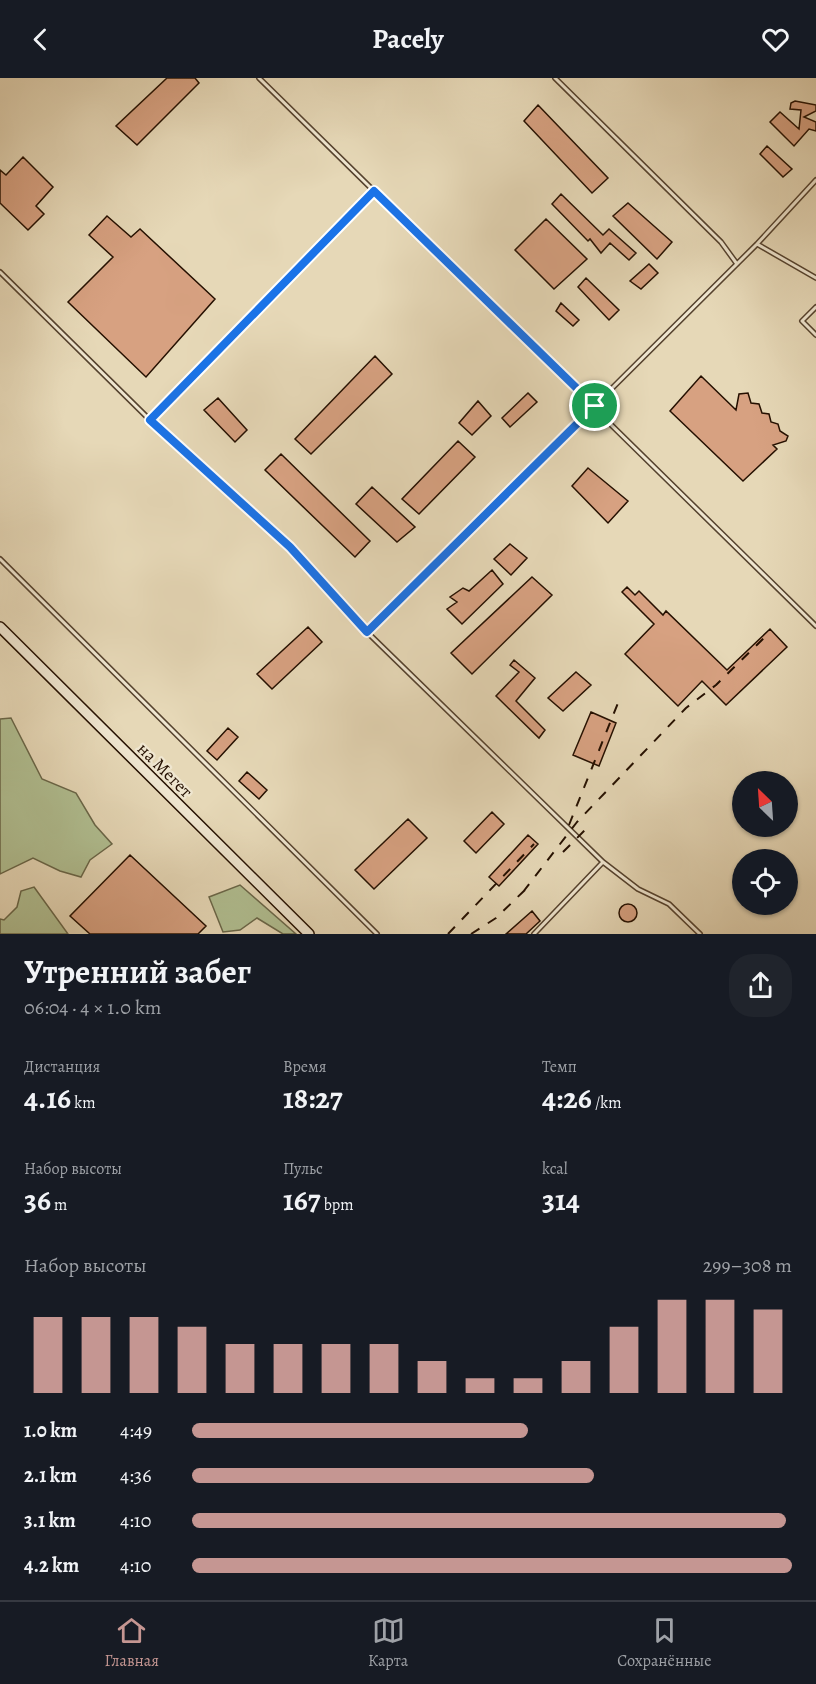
<!DOCTYPE html>
<html lang="ru">
<meta charset="utf-8">
<style>
body{margin:0;font-family:Alegreya,serif;background:#20242c;color:#f1f3f6;height:100vh;display:flex;flex-direction:column;font-size:22px;white-space:nowrap}
*{box-sizing:border-box;margin:0}
p{font-size:20px;color:#9ea1a6}
.icon{flex:none;width:33px;height:33px;fill:none;stroke:currentColor;stroke-width:2;stroke-linecap:round;stroke-linejoin:round}
.map{position:relative;height:856px;overflow:hidden}
.details{display:flex;flex-direction:column;background:#171b24;flex:1}
.details>*{flex:none}
.needle{width:39px;rotate:335deg}
.buttons{position:absolute;left:732px;top:693px;display:grid;gap:12px}
.buttons a{display:grid;place-items:center;width:66px;height:66px;border-radius:50%;background:#171b24;box-shadow:0 2px 4px #0004;font-size:30px}
.pin{position:absolute;display:grid;place-items:center;width:51px;height:51px;color:#fff;margin:-26px;border:3px solid #fff;border-radius:50%;box-shadow:0 2px 6px #0007}
.round{display:grid;place-items:center;flex:none;width:63px;height:63px;border-radius:24px;background:#20242c}
.head{display:flex;align-items:center;justify-content:space-between;height:102px;padding:0 24px}
h1{font-size:33px;font-weight:600;line-height:45px}
.metrics{display:grid;grid-template-columns:repeat(3,1fr);gap:9px;height:102px;padding:6px 24px}
.metrics div{display:grid;align-content:center}
.metrics b{font-size:30px;font-weight:600}
.metrics small{font-size:16px;font-weight:400}
.metrics p{font-size:16px}
.chart{height:168px;padding:12px 24px}
.chart p{display:flex;justify-content:space-between}
.chart svg{width:100%;height:108px;margin-top:6px;stroke:#c59692;stroke-width:6}
ul{padding:0 24px;list-style:none;font-size:20px}
li{display:grid;grid-template-columns:96px 72px 1fr;align-items:center;height:45px}
li i{height:15px;border-radius:8px;background:#c59692}
header{display:flex;justify-content:space-between;align-items:center;height:78px;padding:0 24px;background:#171b24;font-size:27px;font-weight:600}
.tab-bar{display:flex;justify-content:space-around;align-items:center;height:84px;border-top:2px solid #363941;background:#171b24;font-size:16px;color:#9ea1a6}
.tab-bar a{display:grid;justify-items:center;gap:3px}
.tab-bar .current{color:#c59692}
.map>svg:first-child{display:block}
.green{fill:#b1bf92;stroke:#6b684a;stroke-width:1.5}
.building{fill:#d7a181;stroke:#251001;stroke-width:1.5}
.lines{fill:none;stroke-linecap:round;stroke-linejoin:round}
.lane-casing{stroke:#55422e;stroke-width:6}
.secondary-casing{stroke:#251001;stroke-width:12}
.lane{stroke:#efe6d0;stroke-width:3}
.secondary{stroke:#efe6d0;stroke-width:9}
.rail{stroke:#251001;stroke-width:2;stroke-dasharray:10 10;stroke-linecap:butt}
.route-casing{stroke:#fff;stroke-width:12}
.route{stroke:#1a73e8;stroke-width:8}
.labels{text-anchor:middle;stroke-width:4.5;stroke-linejoin:round;paint-order:stroke}
.street-label{font-size:18px;fill:#251001;stroke:#efe6d0}
</style>
<header><svg class="icon" aria-label="back" viewBox="0 0 24 24"><path d="M15 5l-7 7 7 7"/></svg>Pacely<svg class="icon" aria-label="heart" viewBox="0 0 24 24"><path d="M12 20l-8-8c-3-5 5-10 8-4 3-6 11-1 8 4z"/></svg></header>
<div class="map">
<svg width="816" height="856" viewBox="0 0 816 856">
<rect width="100%" height="100%" fill="#e6d8b7"/>
<filter id="stains"><feTurbulence type="fractalNoise" baseFrequency=".00333" numOctaves="4"/><feColorMatrix values="0 0 0 0 .2 0 0 0 0 .09 0 0 0 0 .02 0 0 0 .5 -.17"/></filter>
<radialGradient id="worn" r=".72"><stop offset=".6" stop-color="#630" stop-opacity="0"/><stop offset="1" stop-color="#630" stop-opacity=".3"/></radialGradient>
<path class="green" d="M11 640 42 701 76 715 95 747 112 766 90 782 81 799 60 793 33 780 0 796V641Z
M240 807 296 856H283L257 840 240 852 223 854 209 819Z
M34 809 68 856H0V841L4 842 17 829 21 813Z"/>
<path class="building" d="M167 0H195L199 5 137 67 116 48Z
M795 23 816 27V33L804 39 816 44V53L809 51 794 68 770 44 780 34 799 51 801 32 790 31 791 25Z
M538 27 608 100 592 115 524 43Z
M767 68 792 91 783 99 760 76Z
M23 79 53 109 36 128 44 136 28 152 0 125V92L6 97Z
M561 116 603 157 609 151 636 175 629 182 610 165 601 175 590 161 588 163 552 126Z
M628 125 672 164 657 181 613 138Z
M107 138 131 159 140 151 215 221 146 299 68 224 113 179 89 157Z
M546 141 587 181 554 211 515 172Z
M649 186 658 195 641 211 630 203Z
M586 200 619 232 609 242 578 209Z
M561 225 579 242 573 248 556 233Z
M375 278 392 296 311 376 295 361Z
M701 298 736 332 739 316 748 315 751 325 759 326 762 335 769 336 771 344 778 346 780 353 788 358 786 363 773 367 777 371 743 403 670 333Z
M528 315 537 324 510 349 502 340Z
M218 320 247 352 235 364 204 332Z
M478 323 491 338 472 357 459 345Z
M458 363 475 379 419 436 402 421Z
M281 376 370 463 355 479 265 392Z
M588 390 628 423 608 445 572 408Z
M372 409 415 449 397 464 356 426Z
M510 466 527 480 511 497 494 481Z
M492 492 503 506 462 546 447 531 457 524 450 519 463 510 469 513Z
M532 499 552 517 472 596 451 575Z
M627 509 635 517 639 513 663 537 666 533 727 592 770 551 787 569 726 627 702 603 678 628 625 576 654 546 622 514Z
M308 549 322 564 272 611 257 596Z
M514 582 535 600 516 623 545 652 539 660 496 618 519 594 510 587Z
M576 594 591 607 563 633 548 620Z
M591 634 616 645 599 688 573 677Z
M228 650 238 659 217 682 207 673Z
M247 694 267 712 259 721 239 703Z
M492 734 504 746 476 775 464 763Z
M408 741 427 760 374 811 355 792Z
M528 757 538 766 499 808 489 799Z
M130 777 206 848 198 856H90L70 838Z
M619 835a9 9 0 1 1 18 0a9 9 0 1 1-18 0Z
M532 833 540 843 526 856H506Z"/>
<g class="lines">
<defs>
<path id="lane" d="M259 0 373 112
M555 0 721 164 737 186
M757 166 816 200
M0 194 150 342 290 469 367 554 603 784 638 811 669 826 700 856
M816 229 802 243 816 257
M150 342 373 113 816 548
M0 481 377 856
M367 554 757 166 816 102
M534 856 603 784"/>
<path id="secondary" d="M0 549 309 856"/>
</defs>
<use href="#lane" class="lane-casing"/>
<use href="#secondary" class="secondary-casing"/>
<use href="#lane" class="lane"/>
<use href="#secondary" class="secondary"/>
<path class="rail" d="M569 747 618 625
M563 774 586 751
M523 814 577 744 686 630 716 607 768 556
M448 856 534 766
M471 856 496 840 528 809"/>
</g>
<g class="lines">
<defs>
<path id="route" d="M374 113 595 328 367 554 290 469 150 342Z"/>
</defs>
<use href="#route" class="route-casing"/>
<use href="#route" class="route"/>
</g>
<g class="labels">
<g class="street-label">
<text transform="translate(165 692) rotate(45)" y="6">на Мегет</text>
</g>
</g>
<rect width="100%" height="100%" filter="url(#stains)"/>
<rect width="100%" height="100%" fill="url(#worn)"/>
</svg>
<div class="buttons">
<a><svg class="needle" viewBox="-14 -14 28 28"><path d="M0-13l5 13h-10z" fill="#e53935"/><path d="M0 13l5-13h-10z" fill="#9ea1a6"/></svg></a>
<a><svg class="icon" aria-label="locate" viewBox="0 0 24 24"><circle cx="12" cy="12" r="6"/><path d="M12 2v4M12 18v4M2 12h4M18 12h4"/></svg></a>
</div>
<div class="pin" style="left:595px;top:328px;background:#1e9e55"><svg class="icon" aria-label="arrive" viewBox="0 0 24 24"><path d="M6 21V4h12l-3 4 3 4H6"/></svg></div>
</div>
<section class="details">
<div class="head"><div><h1>Утренний забег</h1><p>06:04 · 4 × 1.0 km</p></div><a class="round"><svg class="icon" aria-label="share" viewBox="0 0 24 24"><path d="M12 15V3M7 8l5-5 5 5M5 13v7h14v-7"/></svg></a></div>
<div class="metrics">
<div><p>Дистанция</p><b>4.16<small> km</small></b></div>
<div><p>Время</p><b>18:27</b></div>
<div><p>Темп</p><b>4:26<small> /km</small></b></div>
</div>
<div class="metrics">
<div><p>Набор высоты</p><b>36<small> m</small></b></div>
<div><p>Пульс</p><b>167<small> bpm</small></b></div>
<div><p>kcal</p><b>314</b></div>
</div>
<div class="chart"><p><span>Набор высоты</span>299–308 m</p>
<svg viewBox="0 0 160 44" preserveAspectRatio="none"><path d="M5 44V13M15 44V13M25 44V13M35 44V17M45 44V24M55 44V24M65 44V24M75 44V24M85 44V31M95 44V38M105 44V38M115 44V31M125 44V17M135 44V6M145 44V6M155 44V10"/></svg>
</div>
<ul>
<li><b>1.0 km</b>4:49<i style="width:56%"></i></li>
<li><b>2.1 km</b>4:36<i style="width:67%"></i></li>
<li><b>3.1 km</b>4:10<i style="width:99%"></i></li>
<li><b>4.2 km</b>4:10<i style="width:100%"></i></li>
</ul>
</section>
<nav class="tab-bar">
<a class="current"><svg class="icon" aria-label="home" viewBox="0 0 24 24"><path d="M3 11l9-7 9 7M6 9v11h12V9"/></svg>Главная</a>
<a><svg class="icon" aria-label="map" viewBox="0 0 24 24"><path d="M3 6l6-2 6 2 6-2v14l-6 2-6-2-6 2zM9 4v14M15 6v14"/></svg>Карта</a>
<a><svg class="icon" aria-label="saved" viewBox="0 0 24 24"><path d="M7 4h10v16l-5-4-5 4z"/></svg>Сохранённые</a>
</nav>
